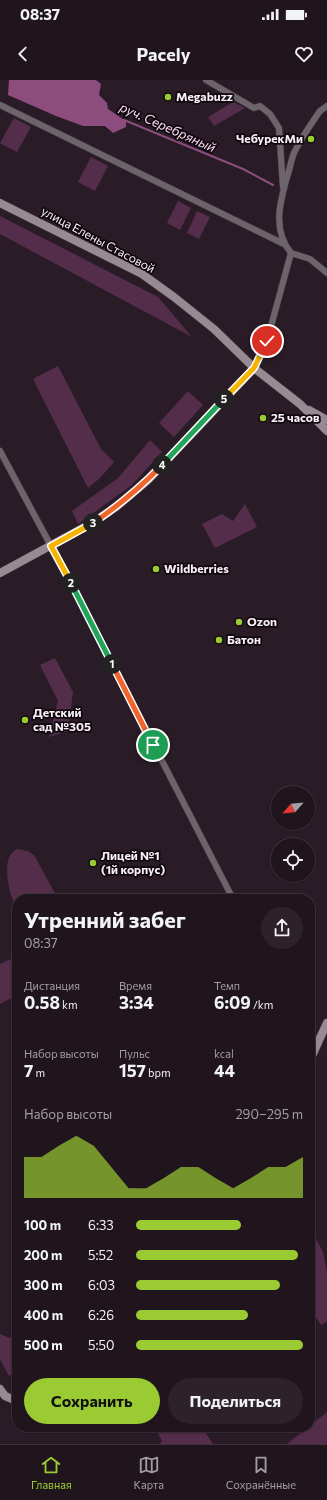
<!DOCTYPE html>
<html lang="ru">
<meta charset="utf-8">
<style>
body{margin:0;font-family:Commissioner,sans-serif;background:#2d222a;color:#f1f3f6;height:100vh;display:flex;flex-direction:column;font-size:15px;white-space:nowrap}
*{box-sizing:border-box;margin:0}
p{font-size:13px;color:#a29fa4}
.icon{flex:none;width:22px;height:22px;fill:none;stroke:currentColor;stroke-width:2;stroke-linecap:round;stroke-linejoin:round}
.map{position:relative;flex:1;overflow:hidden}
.drawer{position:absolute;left:12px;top:814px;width:303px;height:538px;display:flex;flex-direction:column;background:#20151d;border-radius:16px;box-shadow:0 1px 3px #0004,0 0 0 1px #3d343b}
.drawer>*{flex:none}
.needle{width:26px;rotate:243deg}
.controls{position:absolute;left:271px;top:706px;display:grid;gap:8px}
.controls a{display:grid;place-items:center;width:44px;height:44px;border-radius:50%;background:#20151d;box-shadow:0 1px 3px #0004,0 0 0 1px #3d343b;font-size:20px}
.pin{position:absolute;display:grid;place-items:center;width:34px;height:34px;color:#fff;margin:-17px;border:2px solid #fff;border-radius:50%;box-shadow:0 1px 4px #0007}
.km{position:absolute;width:20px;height:20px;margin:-10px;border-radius:50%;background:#222;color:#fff;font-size:11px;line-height:20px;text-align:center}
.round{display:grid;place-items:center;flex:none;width:42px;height:42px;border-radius:21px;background:#2d222a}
.summary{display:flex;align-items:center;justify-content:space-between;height:68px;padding:0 12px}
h1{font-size:22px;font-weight:700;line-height:30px}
.metrics{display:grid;grid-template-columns:repeat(3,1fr);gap:6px;height:68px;padding:4px 12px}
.metrics div{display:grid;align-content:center}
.metrics b{font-size:17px;font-weight:700}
.metrics small{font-size:11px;font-weight:400}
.metrics p{font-size:11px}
.chart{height:112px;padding:8px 12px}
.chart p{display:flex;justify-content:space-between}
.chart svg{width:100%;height:72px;margin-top:4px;fill:#9bcb33;opacity:.7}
.primary-button{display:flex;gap:8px;margin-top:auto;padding:8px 12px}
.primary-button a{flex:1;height:46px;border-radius:24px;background:#9bcb33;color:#111;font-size:16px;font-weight:700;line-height:46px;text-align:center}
.primary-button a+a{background:#2d222a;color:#f1f3f6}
ul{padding:0 12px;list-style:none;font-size:13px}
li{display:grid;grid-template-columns:64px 48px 1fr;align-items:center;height:30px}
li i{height:10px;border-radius:5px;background:#9bcb33}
.status{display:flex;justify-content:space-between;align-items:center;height:28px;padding:0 20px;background:#20151d;direction:ltr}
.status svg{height:11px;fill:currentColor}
header{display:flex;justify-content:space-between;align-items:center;height:52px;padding:0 12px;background:#20151d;font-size:18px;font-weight:700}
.tabs{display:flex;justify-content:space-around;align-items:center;height:56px;border-top:1px solid #3d343b;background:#20151d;font-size:11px;color:#a29fa4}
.tabs a{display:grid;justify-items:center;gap:2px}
.tabs .on{color:#9bcb33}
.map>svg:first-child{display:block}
.green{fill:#542d4b}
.water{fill:#8c4c7e}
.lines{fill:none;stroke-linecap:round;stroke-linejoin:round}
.stream{stroke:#8c4c7e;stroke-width:2}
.street-casing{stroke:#473a44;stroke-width:7}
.secondary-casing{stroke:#473a44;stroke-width:9}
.street{stroke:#6c646a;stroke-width:6}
.secondary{stroke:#978a93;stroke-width:8}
.split-1-casing{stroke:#fff;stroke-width:8}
.split-2-casing{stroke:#fff;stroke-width:8}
.split-3-casing{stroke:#fff;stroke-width:8}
.split-4-casing{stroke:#fff;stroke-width:8}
.split-5-casing{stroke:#fff;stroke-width:8}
.split-6-casing{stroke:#fff;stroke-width:8}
.split-1{stroke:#f0652b;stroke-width:5}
.split-2{stroke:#22a559;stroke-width:5}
.split-3{stroke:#f5b400;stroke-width:5}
.split-4{stroke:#f0652b;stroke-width:5}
.split-5{stroke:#22a559;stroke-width:5}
.split-6{stroke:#f5b400;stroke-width:5}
.poi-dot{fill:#9bcb33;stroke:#0f090d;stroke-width:1.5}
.labels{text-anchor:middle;stroke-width:3.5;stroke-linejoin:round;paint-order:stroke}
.poi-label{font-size:12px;font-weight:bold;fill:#f9eff6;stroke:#0f090d;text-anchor:start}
.street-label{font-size:12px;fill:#f9eff6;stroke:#0f090d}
.water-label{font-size:13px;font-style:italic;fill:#fdd7f3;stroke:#0f090d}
</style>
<div class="status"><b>08:37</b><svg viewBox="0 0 49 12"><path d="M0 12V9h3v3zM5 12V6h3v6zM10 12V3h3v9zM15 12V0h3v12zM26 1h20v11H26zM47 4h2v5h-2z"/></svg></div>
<header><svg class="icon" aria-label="back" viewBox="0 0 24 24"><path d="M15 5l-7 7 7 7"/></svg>Pacely<svg class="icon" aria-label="heart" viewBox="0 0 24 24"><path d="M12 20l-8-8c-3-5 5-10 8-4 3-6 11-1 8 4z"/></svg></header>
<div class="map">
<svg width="327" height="1364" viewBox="0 0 327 1364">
<rect width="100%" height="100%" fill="#2a1c27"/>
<path class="green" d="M233 22 245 28 214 46 208 37Z
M14 38 31 47 17 72 0 63Z
M91 77 108 86 95 111 78 102Z
M178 121 191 128 180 150 167 143Z
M197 131 210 137 199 159 187 153Z
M0 136 158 217 192 257 0 154Z
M58 286 101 369 114 382 100 398 88 408 33 299Z
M188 311 203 325 174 357 159 343Z
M150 360 162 372 132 405 78 444 72 431 118 398Z
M245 424 257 447 215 468 202 444 222 434 233 441Z
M55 578 73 612 68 651 49 657 58 621 40 585Z
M17 769 28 771 34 775 58 819H17V830C8 812 0 777 17 769Z
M13 878H17V915L0 924V884Z
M310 1147 323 1172 327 1192V1242L321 1245 310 1228Z
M0 1254 17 1261V1292L9 1296 0 1279Z
M327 1332V1364H287Z
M155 1347H202L213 1364H160L162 1361Z"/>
<path class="water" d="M9 0H96L101 4 99 15 107 23 108 29 126 41V47L113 53 105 46H83L56 36 8 15Z"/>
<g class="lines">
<path class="stream" d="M124 40 243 89 273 105"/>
<defs>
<path id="street" d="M206 0 254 28 260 26 270 34 279 48 283 107
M0 25 284 164
M291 173 310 179 327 193
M254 288 267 261 291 173C272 150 280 122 287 97 290 89 291 80 294 73 301 58 311 44 320 31L327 26
M0 371 66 494 233 819
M310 961 317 964"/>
<path id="secondary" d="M0 123 142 194 174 217 214 249 254 288 300 324 327 351
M309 330 327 340
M0 493 92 443 116 427 148 400 254 288
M310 980 327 943
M0 1309 5 1316 17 1321"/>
</defs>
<use href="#street" class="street-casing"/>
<use href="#secondary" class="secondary-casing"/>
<use href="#street" class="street"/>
<use href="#secondary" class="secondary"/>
</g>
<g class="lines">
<defs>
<path id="split-1" d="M112 584 153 665"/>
<path id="split-2" d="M71 503 112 584"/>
<path id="split-3" d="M71 503 51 466 93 443"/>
<path id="split-4" d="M93 443C118 426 141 407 162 385"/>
<path id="split-5" d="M162 385 224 319"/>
<path id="split-6" d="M224 319 254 288 267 261"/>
</defs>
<use href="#split-1" class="split-1-casing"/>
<use href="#split-2" class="split-2-casing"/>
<use href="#split-3" class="split-3-casing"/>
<use href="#split-4" class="split-4-casing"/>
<use href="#split-5" class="split-5-casing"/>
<use href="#split-6" class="split-6-casing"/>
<use href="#split-1" class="split-1"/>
<use href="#split-2" class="split-2"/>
<use href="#split-3" class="split-3"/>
<use href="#split-4" class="split-4"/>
<use href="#split-5" class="split-5"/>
<use href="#split-6" class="split-6"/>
</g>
<g class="poi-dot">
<circle cx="168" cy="17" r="4"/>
<circle cx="311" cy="59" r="4"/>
<circle cx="263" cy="338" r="4"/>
<circle cx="156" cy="489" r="4"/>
<circle cx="239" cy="542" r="4"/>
<circle cx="219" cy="560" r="4"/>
<circle cx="25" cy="640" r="4"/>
<circle cx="93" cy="783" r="4"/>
</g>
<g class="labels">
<g class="poi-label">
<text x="176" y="21">Megabuzz</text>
<text x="303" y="63" text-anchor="end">ЧебурекМи</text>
<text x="271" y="342">25 часов</text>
<text x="164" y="493">Wildberries</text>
<text x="247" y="546">Ozon</text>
<text x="227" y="564">Батон</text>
<text x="33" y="637">Детский<tspan x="33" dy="14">сад №305</tspan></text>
<text x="101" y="780">Лицей №1<tspan x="101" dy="14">(1й корпус)</tspan></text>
</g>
<g class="street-label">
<text transform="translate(98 160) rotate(28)" y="4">улица Елены Стасовой</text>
</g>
<g class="water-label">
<text transform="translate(168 47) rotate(24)" y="5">руч. Серебряный</text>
</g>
</g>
</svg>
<div class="controls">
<a><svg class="needle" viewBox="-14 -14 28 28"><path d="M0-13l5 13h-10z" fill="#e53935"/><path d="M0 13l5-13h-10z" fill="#a29fa4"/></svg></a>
<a><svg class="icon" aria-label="locate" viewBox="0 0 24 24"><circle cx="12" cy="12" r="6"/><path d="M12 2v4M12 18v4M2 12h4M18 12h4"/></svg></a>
</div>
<div class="pin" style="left:153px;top:665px;background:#1e9e55"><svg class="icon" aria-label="arrive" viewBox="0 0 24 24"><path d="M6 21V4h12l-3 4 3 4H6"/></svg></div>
<div class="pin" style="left:267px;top:261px;background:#d93025"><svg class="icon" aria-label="check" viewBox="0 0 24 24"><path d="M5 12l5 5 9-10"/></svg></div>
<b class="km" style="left:112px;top:584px">1</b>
<b class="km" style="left:71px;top:503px">2</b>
<b class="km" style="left:93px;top:443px">3</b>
<b class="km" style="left:162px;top:385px">4</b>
<b class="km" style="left:224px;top:319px">5</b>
<section class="drawer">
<div class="summary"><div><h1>Утренний забег</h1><p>08:37</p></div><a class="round"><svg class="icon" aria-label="share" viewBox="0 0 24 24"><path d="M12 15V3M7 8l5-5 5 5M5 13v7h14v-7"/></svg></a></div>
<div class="metrics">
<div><p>Дистанция</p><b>0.58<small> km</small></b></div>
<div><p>Время</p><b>3:34</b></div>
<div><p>Темп</p><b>6:09<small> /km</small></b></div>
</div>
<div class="metrics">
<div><p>Набор высоты</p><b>7<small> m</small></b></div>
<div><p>Пульс</p><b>157<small> bpm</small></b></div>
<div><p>kcal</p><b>44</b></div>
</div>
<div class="chart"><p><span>Набор высоты</span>290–295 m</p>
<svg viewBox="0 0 160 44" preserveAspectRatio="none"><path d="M0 44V19L10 19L20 12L30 6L40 12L50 25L60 38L70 38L80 32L90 25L100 25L110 32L120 38L130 32L140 25L150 25L160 19V44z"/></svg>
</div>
<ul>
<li><b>100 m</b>6:33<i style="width:63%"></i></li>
<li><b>200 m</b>5:52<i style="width:97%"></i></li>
<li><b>300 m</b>6:03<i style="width:86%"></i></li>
<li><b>400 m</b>6:26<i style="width:67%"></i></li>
<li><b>500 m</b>5:50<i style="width:100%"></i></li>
</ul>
<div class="primary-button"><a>Сохранить</a><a>Поделиться</a></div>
</section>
</div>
<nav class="tabs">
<a class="on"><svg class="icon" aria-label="home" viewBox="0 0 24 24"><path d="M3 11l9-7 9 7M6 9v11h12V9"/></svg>Главная</a>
<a><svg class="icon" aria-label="map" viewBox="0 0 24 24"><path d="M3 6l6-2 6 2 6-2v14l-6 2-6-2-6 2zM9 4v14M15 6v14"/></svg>Карта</a>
<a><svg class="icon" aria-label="saved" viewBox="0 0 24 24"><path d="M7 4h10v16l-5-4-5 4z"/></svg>Сохранённые</a>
</nav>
